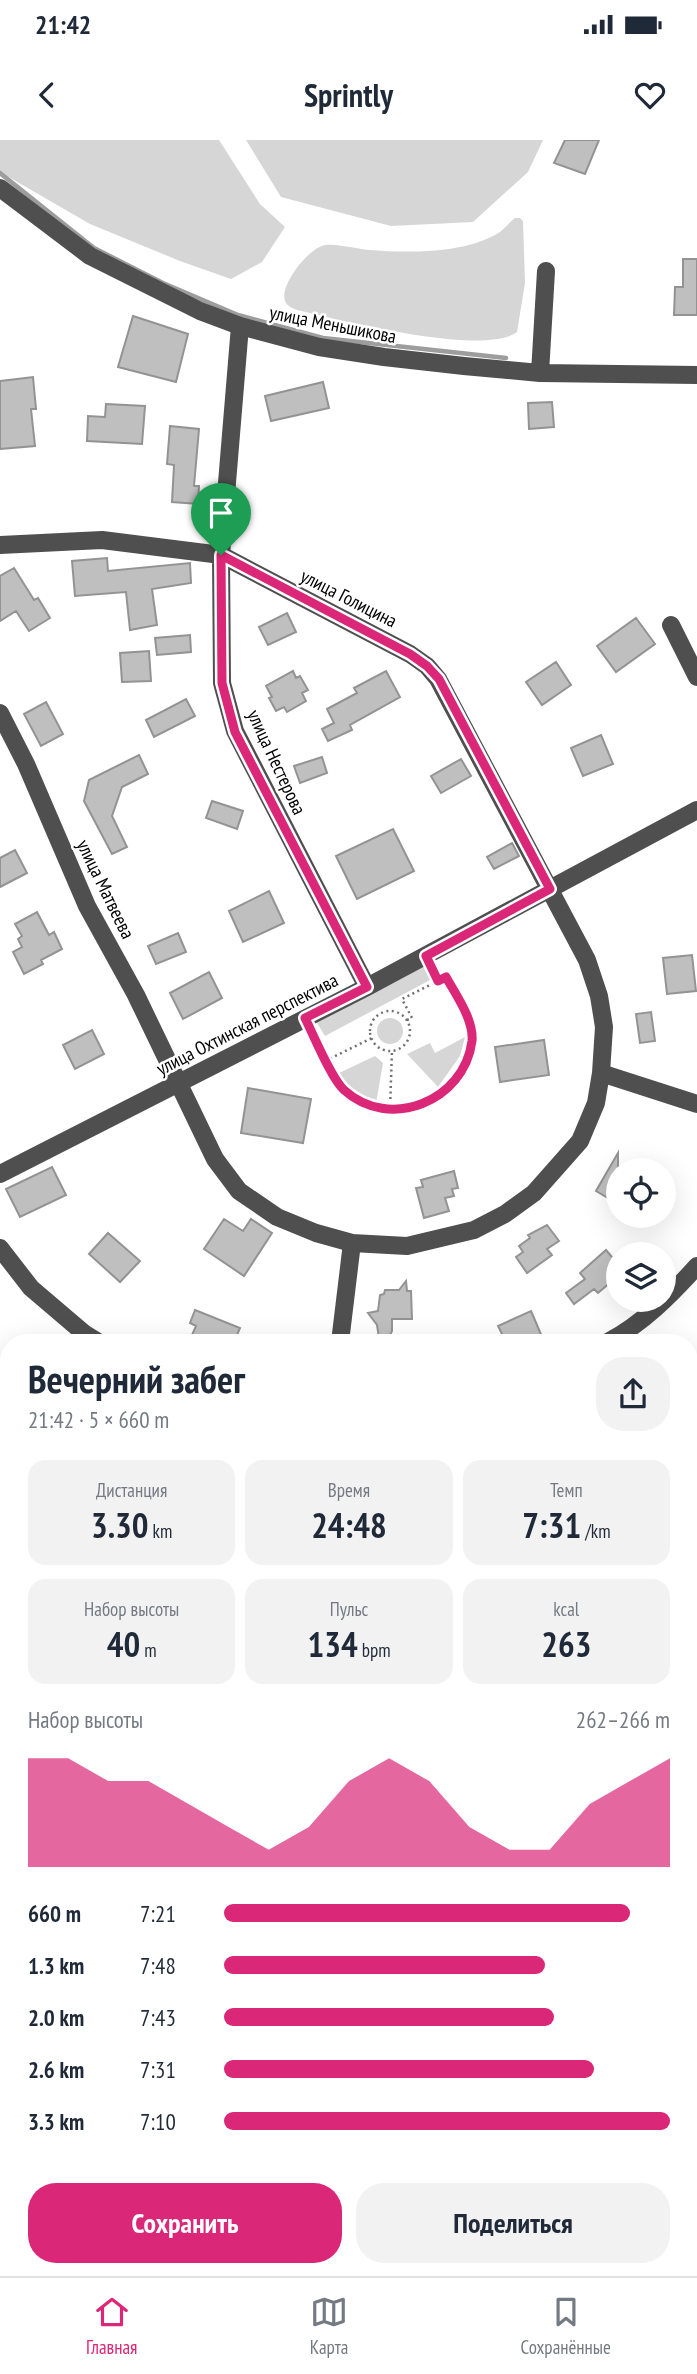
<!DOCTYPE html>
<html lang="ru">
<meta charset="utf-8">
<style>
body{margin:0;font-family:"PT Sans Narrow",sans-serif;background:#f2f2f3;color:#1f2937;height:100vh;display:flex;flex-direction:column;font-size:26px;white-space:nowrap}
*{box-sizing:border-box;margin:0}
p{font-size:23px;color:#747a83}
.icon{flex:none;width:38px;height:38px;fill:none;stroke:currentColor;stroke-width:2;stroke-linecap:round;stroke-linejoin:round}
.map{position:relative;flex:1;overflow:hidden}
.side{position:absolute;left:0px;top:1194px;width:698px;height:943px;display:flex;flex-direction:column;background:#fff;border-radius:28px 28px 0 0;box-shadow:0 7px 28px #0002}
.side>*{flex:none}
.tools{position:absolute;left:606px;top:1018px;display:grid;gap:14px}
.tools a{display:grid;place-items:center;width:70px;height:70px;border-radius:50%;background:#fff;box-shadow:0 7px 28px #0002;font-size:35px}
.pin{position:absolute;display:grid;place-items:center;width:60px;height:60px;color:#fff;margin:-72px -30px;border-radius:50% 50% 50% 0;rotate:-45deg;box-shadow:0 0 7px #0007}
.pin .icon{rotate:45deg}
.round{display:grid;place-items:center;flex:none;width:74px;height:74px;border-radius:28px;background:#f2f2f3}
.headline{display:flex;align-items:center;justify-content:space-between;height:119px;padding:0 28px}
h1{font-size:38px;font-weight:700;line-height:52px}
.figures{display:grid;grid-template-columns:repeat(3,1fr);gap:10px;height:119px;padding:7px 28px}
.figures div{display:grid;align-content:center;border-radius:18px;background:#f2f2f3;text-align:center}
.figures b{font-size:35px;font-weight:700}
.figures small{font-size:19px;font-weight:400}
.figures p{font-size:19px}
.chart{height:196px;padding:14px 28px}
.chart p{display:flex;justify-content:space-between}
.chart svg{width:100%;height:126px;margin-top:7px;fill:#db2777;opacity:.7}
.action{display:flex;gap:14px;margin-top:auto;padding:14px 28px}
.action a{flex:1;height:80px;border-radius:28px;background:#db2777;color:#fff;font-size:28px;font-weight:700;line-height:80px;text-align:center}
.action a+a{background:#f2f2f3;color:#1f2937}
ul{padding:0 28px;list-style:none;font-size:23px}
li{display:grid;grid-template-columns:112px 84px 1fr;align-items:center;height:52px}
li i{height:18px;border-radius:9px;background:#db2777}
.status{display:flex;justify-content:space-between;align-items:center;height:49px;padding:0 35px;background:#fff;direction:ltr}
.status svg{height:19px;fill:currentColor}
header{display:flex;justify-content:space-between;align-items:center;height:91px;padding:0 28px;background:#fff;font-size:32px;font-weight:700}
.tabs{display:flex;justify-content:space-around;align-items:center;height:98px;border-top:2px solid #e0e1e3;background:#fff;font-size:19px;color:#747a83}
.tabs a{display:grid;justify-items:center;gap:4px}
.tabs .selected{color:#db2777}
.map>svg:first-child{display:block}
.green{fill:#d6d6d6}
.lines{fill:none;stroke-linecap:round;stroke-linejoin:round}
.stream{stroke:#9d9d9d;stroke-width:4.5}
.building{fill:#bfbfbf;stroke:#939393;stroke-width:2}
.path{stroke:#717171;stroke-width:2.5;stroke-dasharray:2 3.5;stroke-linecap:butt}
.minor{stroke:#4f4f4f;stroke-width:18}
.route-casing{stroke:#fff;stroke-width:14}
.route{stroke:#db2777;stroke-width:9}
.labels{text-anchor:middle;stroke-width:5;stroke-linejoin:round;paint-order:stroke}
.street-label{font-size:19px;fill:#000;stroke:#fff}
</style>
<div class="status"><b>21:42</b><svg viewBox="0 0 49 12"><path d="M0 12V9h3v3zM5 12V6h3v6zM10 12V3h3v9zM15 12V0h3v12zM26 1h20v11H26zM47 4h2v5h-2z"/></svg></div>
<header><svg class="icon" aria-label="back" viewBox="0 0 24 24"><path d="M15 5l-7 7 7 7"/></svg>Sprintly<svg class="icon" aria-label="heart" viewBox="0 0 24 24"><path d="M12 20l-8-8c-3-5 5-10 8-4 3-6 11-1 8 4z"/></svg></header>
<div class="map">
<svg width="697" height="2136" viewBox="0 0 697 2136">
<rect width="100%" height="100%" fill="#fff"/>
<path class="green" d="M0 0H219L260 64 285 87 262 122 231 139 180 121 90 84 0 32Z
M246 0H543L528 32 473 82 391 86 281 57Z
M515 78H520L523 81 525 143 517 192C484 217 340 180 297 170 292 168 287 166 285 161 279 145 310 106 326 105 339 104 356 109 369 110 408 113 466 114 500 92 505 88 510 82 515 78Z
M420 822 425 826 432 839 325 896 317 883 318 875Z
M377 891a13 13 0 1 1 26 0a13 13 0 1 1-26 0Z
M465 897 460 916 438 947 407 914 430 903 435 913Z
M375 916 383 923 376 963 346 945 339 933Z
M690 2073 697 2079V2136H610L601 2128 694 2129 695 2083H690Z
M251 2128H415L408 2136H253L254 2132Z"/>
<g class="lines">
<path class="stream" d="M0 33 94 108 163 143 238 175 323 198 506 218"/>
</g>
<path class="building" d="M565 0H599L585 34 554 23Z
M683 119H697V175H674L675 147H683Z
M133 176 188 194 176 242 118 227Z
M33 237 36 269H31L35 306 0 309V241Z
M323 242 329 268 271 281 265 256Z
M552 262 554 287 529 289 528 263Z
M106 264 145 266 142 304 87 301 88 276 105 277Z
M170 286 199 289 194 346H199L198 364 172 362 174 325 167 324Z
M107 418 108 431 190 423 191 443 152 449 157 485 130 490 126 452 75 456 72 421Z
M14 428 34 460 38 458 50 478 29 491 16 471 0 481V436Z
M287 473 296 492 268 505 259 487Z
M636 478 655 504 616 532 597 506Z
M190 495 191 512 157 515 155 498Z
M149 511 151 541 122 542 120 513Z
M556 522 571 545 542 565 526 542Z
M293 531 296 538 300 536 308 550 302 553 306 561 287 572 284 567 276 571 269 558 272 557 266 546Z
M386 531 400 557 350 585 352 590 328 601 322 589 334 583 327 569 357 553 354 548Z
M186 559 195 576 154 597 146 580Z
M46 562 63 594 41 606 24 574Z
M601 595 613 624 583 636 571 608Z
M139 615 148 634 122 647 112 676 127 707 112 714 84 661 89 640Z
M322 617 327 633 300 643 294 626Z
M461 619 471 636 441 653 431 636Z
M212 661 243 671 237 689 206 678Z
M393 689 414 731 357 759 336 716Z
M512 703 519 716 494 729 487 717Z
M15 710 27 733 0 747V718Z
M269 751 284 783 243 802 229 771Z
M37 772 49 795 54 792 62 809 41 820 43 824 24 834 13 812 22 807 18 799 22 796 15 784Z
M178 793 186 812 156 824 148 806Z
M692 815 696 851 667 854 663 818Z
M209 832 222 858 183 879 170 853Z
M651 872 655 901 640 903 636 874Z
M92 890 104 914 75 929 63 905Z
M544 900 549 935 500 942 495 907Z
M248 948 311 959 303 1003 241 993Z
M618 1013V1064L596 1051Z
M52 1027 66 1055 20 1077 6 1049Z
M454 1031 458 1048 452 1049 454 1056 445 1058 449 1071 424 1078 416 1048 423 1047 421 1040Z
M224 1079 243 1091 251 1079 272 1093 244 1136 204 1109Z
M547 1085 559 1101 547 1109 552 1115 527 1133 516 1117 523 1112 519 1106 530 1098 528 1095Z
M108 1093 140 1121 120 1142 89 1114Z
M606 1110 618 1124V1136L598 1153 594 1149 574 1164 566 1153 585 1139 580 1133Z
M406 1141 407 1151H411L412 1179H392V1191L390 1195 379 1198 377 1185 368 1173 378 1171 380 1155 384 1154 385 1150H399Z
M195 1170 240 1188 234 1202H189L196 1186 190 1183Z
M531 1171 543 1199 535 1202H506L498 1186Z"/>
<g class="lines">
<path class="path" d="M370 891a20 20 0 1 1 40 0a20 20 0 1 1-40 0Z
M407 880 412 878 402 859 438 841 432 828
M313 894 327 920 372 898
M327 920C336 938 343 952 360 962 401 988 475 946 472 896 470 875 456 855 446 837L438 841
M390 970 392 910
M0 1455 9 1450
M690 1761 697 1756
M335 2128 337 2136
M103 2136 115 2128
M494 2136 501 2128
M666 2136V2129"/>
<path class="minor" d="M0 48 90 116 200 171 240 186 319 207 384 217 464 226 540 233 697 235
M240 186 221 415 222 543 235 591 367 847
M540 233 546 131
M0 405 102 400 221 415 410 514 427 526 438 539 587 820 599 856 604 887 601 933 596 963 580 1001 534 1053 505 1074 474 1090 407 1106 352 1103 316 1093 277 1077 239 1051 215 1019 136 855 87 766 26 624 0 573
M671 485 697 537
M601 933 697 964
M0 1034 367 847 697 670
M0 1108 31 1148 85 1194 98 1202
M340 1202 352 1103
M608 1202C643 1183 670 1156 697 1126
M0 1375 9 1381
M0 1432 9 1427
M690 1478 697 1475
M690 1785 697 1781
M0 1888 9 1883
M690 2064 697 2071
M589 2128 597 2136
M140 2136 153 2128"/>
</g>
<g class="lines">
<defs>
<path id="route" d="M221 415 410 514 427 526 439 539 550 749 426 816 438 841 446 837C456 855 474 880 472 901 464 962 389 991 344 950 331 938 314 896 305 878L367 847 235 592 222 543Z"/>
</defs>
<use href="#route" class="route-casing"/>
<use href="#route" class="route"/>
</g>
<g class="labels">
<g class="street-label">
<text transform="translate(333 184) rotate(11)" y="7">улица Меньшикова</text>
<text transform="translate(349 458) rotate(27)" y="7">улица Голицина</text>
<text transform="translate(277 622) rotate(65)" y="7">улица Нестерова</text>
<text transform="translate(106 749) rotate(64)" y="7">улица Матвеева</text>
<text transform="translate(247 884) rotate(-27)" y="7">улица Охтинская перспектива</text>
</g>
</g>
</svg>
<div class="tools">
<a><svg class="icon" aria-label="locate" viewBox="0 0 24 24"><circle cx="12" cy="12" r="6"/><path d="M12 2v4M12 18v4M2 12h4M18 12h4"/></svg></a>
<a><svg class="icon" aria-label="layers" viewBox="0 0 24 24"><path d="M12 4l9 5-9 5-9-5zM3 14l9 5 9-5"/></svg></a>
</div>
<div class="pin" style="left:221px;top:415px;background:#1e9e55"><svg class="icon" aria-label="arrive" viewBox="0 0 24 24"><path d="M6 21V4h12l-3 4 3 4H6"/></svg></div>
<section class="side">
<div class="headline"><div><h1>Вечерний забег</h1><p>21:42 · 5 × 660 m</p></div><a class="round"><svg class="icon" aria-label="share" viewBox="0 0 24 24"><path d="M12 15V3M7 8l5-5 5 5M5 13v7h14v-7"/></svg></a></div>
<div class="figures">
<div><p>Дистанция</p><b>3.30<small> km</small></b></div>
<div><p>Время</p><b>24:48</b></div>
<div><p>Темп</p><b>7:31<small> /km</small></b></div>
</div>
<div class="figures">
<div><p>Набор высоты</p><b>40<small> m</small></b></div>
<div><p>Пульс</p><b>134<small> bpm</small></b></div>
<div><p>kcal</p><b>263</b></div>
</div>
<div class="chart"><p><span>Набор высоты</span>262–266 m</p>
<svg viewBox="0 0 160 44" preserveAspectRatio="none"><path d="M0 44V6L10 6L20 14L30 14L40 22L50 30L60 38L70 30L80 14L90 6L100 14L110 30L120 38L130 38L140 22L150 14L160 6V44z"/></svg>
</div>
<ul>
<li><b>660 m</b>7:21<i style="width:91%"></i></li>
<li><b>1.3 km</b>7:48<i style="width:72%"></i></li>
<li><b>2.0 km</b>7:43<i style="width:74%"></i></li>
<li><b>2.6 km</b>7:31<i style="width:83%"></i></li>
<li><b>3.3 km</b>7:10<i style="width:100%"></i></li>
</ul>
<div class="action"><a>Сохранить</a><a>Поделиться</a></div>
</section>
</div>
<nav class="tabs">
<a class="selected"><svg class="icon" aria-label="home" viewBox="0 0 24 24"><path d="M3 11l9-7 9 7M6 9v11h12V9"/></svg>Главная</a>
<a><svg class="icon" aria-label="map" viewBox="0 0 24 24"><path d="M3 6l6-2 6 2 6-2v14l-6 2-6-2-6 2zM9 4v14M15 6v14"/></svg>Карта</a>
<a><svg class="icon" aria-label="saved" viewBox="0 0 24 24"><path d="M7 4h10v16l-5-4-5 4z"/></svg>Сохранённые</a>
</nav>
